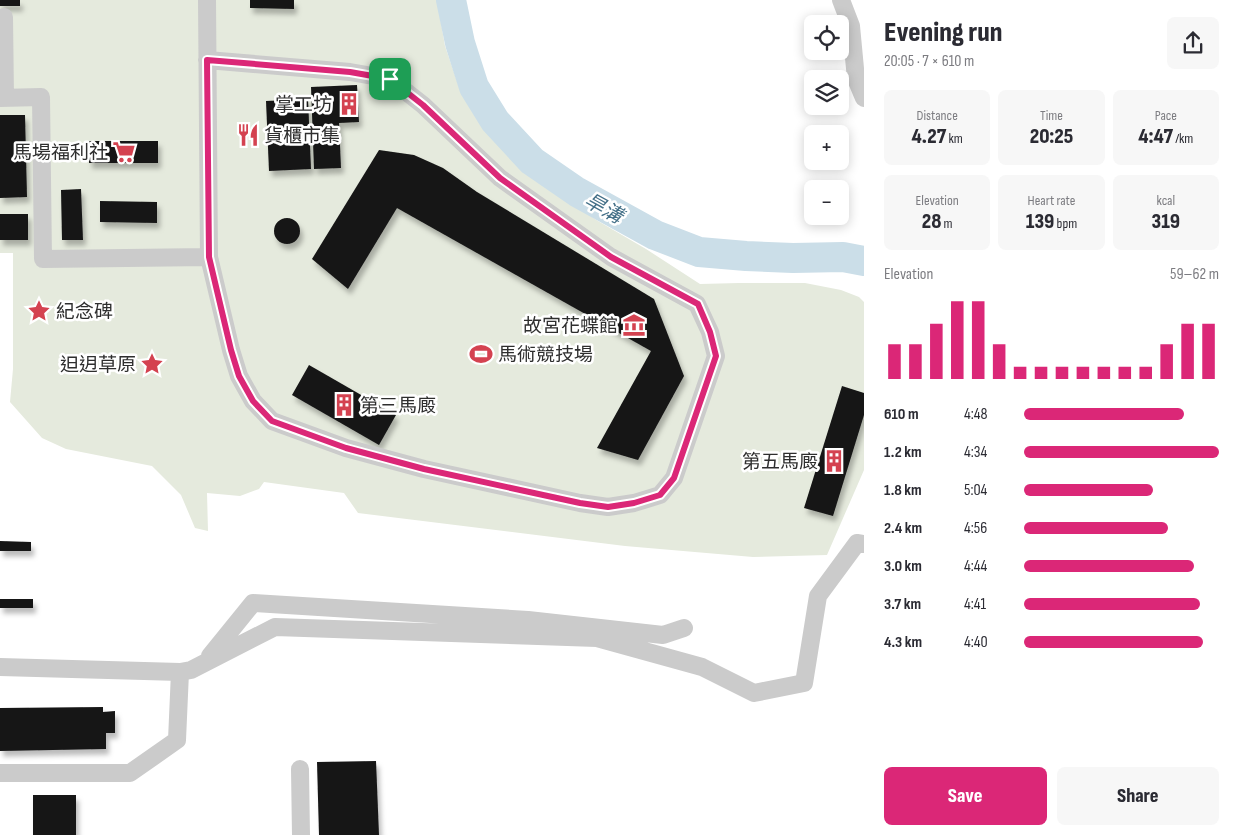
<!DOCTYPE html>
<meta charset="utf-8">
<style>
body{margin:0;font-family:"Sofia Sans Condensed","Noto Sans TC",sans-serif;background:#f7f7f7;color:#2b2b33;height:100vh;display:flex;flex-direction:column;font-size:19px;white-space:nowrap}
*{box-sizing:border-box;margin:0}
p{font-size:16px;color:#7c7c81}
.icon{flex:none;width:28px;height:28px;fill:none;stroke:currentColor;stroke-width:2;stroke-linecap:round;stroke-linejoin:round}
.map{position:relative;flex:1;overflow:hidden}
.side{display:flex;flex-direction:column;background:#fff;width:375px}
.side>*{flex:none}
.controls{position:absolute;left:804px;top:15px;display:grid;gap:10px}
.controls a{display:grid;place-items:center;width:45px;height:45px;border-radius:8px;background:#fff;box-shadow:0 2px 12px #0003;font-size:25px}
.pin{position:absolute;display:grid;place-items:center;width:42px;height:42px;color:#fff;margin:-21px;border-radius:10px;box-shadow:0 2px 8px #0006}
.round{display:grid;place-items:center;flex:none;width:52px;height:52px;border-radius:8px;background:#f7f7f7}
.summary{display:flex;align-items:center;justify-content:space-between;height:85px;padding:0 20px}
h1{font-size:28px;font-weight:800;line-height:38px}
.figures{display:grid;grid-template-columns:repeat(3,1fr);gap:8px;height:85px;padding:5px 20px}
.figures div{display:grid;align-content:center;border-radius:8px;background:#f7f7f7;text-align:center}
.figures b{font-size:21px;font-weight:800}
.figures small{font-size:14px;font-weight:400}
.figures p{font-size:14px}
.chart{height:140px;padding:10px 20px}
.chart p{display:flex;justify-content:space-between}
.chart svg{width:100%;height:90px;margin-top:5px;stroke:#db2777;stroke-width:6}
.primary-button{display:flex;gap:10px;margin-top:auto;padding:10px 20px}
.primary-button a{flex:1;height:58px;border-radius:8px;background:#db2777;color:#fff;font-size:20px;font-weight:800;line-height:58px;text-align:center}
.primary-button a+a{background:#f7f7f7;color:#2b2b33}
ul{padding:0 20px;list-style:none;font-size:16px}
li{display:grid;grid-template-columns:80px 60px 1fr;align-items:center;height:38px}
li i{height:12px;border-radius:6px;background:#db2777}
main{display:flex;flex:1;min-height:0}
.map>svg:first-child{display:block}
.green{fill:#e5eadd}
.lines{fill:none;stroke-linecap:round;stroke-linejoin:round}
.river{stroke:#cbdee8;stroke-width:30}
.building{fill:#151515;filter:url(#shadow)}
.minor{stroke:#cbcbcb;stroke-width:18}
.route-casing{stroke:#fff;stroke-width:10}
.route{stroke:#db2777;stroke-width:6}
.labels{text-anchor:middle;stroke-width:5;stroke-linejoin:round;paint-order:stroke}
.poi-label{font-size:19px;fill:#2e2e2e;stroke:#fff;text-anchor:end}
.water-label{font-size:20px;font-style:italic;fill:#447088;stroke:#fff}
</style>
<main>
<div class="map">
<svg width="864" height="835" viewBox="0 0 864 835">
<defs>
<filter id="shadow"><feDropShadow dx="3" dy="5.5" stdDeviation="2.5" flood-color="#0004"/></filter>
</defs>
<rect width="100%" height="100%" fill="#fff"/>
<path class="green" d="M0 0H437L445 46 461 93 483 126 520 163 556 194 598 221 646 249 700 284 739 283H805L841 290 859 297 864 302V470L827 555 753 557 625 546 358 513 344 493 264 482 259 489 240 496 207 493 208 531 195 528 181 495 152 466 66 449 42 438 10 402 13 369V253H0Z"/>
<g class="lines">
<path class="river" d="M451 0 460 43 474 87 495 121 532 161 577 192 655 235 699 252 746 256 793 258 843 257 864 261"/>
</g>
<path class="building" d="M0 0H20V6H0Z
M250 0H294V9L250 8Z
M357 85 359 122 339 123 341 168 314 169 311 87Z
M308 99 311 169 269 171 266 101Z
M0 115H25L27 197 0 198Z
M89 141H158V163H89Z
M379 150 414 155 443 168 477 192 654 299 684 376 638 460 597 448 651 351 397 208 348 289 312 259Z
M81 189 83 240H62L61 190Z
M100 201 157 202V223L100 222Z
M0 214H28V240H0Z
M274 231a13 13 0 1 1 26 0a13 13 0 1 1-26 0Z
M309 365 396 415 379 445 292 395Z
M842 386 864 393V415L833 516 804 508Z
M0 541 31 542V551H0Z
M0 599H33V608H0Z
M103 707V712L115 711V733H106V749L0 751V708Z
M376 761 379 835H319L317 762Z
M33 795H76V835H33Z"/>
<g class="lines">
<path class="minor" d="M841 0 851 26 856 79 864 98
M4 17 5 98
M207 60 350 72 390 79 423 105 500 178 611 257 697 304 710 332 716 356 674 478 660 495 634 503 608 507 580 503 424 469 346 448 272 421 253 401 239 376 231 350 209 257
M0 98 41 97 43 259 209 257 207 0
M210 656 253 603 528 620 663 635 684 628
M0 667 180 672 191 670 275 627 597 638 702 667 754 693 804 683 818 596 857 543 864 544
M300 769 301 835
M0 773H130L177 740 180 672"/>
</g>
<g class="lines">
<defs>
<path id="route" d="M207 60 350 72 390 79 423 105 500 178 611 257 698 304 710 332 716 356 674 478 660 495 634 503 608 507 580 503 424 469 346 448 272 421 253 401 239 376 231 350 209 257Z"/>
</defs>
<use href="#route" class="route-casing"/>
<use href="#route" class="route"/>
</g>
<defs>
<symbol id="building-bare" viewBox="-9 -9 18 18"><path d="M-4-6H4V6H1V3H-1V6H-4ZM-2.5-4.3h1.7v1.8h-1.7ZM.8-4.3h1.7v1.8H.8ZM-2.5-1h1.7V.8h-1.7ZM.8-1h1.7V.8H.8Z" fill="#d44250" stroke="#fff" stroke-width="2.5" paint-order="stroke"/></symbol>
<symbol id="restaurant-bare" viewBox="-9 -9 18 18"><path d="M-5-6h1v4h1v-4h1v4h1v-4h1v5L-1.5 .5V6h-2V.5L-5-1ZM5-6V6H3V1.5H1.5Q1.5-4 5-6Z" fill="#d44250" stroke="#fff" stroke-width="2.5" paint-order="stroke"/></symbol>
<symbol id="supermarket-bare" viewBox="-9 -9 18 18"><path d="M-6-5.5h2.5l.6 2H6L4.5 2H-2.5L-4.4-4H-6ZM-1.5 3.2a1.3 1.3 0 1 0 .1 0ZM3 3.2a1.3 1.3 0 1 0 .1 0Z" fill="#d44250" stroke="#fff" stroke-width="2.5" paint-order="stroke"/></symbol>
<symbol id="sight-bare" viewBox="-9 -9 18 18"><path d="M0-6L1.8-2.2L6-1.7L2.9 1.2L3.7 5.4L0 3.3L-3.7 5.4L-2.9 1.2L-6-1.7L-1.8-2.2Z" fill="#d44250" stroke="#fff" stroke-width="2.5" paint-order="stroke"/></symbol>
<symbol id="museum-bare" viewBox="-9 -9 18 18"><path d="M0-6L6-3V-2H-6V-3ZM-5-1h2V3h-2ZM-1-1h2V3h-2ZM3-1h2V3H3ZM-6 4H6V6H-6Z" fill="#d44250" stroke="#fff" stroke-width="2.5" paint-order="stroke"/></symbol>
<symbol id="stadium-bare" viewBox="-9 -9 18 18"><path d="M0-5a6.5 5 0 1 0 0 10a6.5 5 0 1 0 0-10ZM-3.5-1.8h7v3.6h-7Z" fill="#d44250" stroke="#fff" stroke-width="2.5" paint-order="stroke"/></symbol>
</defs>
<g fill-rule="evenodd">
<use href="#building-bare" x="333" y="88" width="32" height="32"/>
<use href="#restaurant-bare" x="232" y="119" width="32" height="32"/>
<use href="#supermarket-bare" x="108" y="136" width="32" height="32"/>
<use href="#sight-bare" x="23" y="295" width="32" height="32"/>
<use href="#museum-bare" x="618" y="309" width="32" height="32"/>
<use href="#stadium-bare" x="465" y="338" width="32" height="32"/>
<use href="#sight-bare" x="136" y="348" width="32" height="32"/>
<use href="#building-bare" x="328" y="389" width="32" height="32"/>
<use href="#building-bare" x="818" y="445" width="32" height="32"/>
</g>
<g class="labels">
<g class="poi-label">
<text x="332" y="111">掌工坊</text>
<text x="264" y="142" text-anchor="start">貨櫃市集</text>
<text x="108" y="159">馬場福利社</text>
<text x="56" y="318" text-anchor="start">紀念碑</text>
<text x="618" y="332">故宮花蝶館</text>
<text x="498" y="361" text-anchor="start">馬術競技場</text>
<text x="136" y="371">𨑨迌草原</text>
<text x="360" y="412" text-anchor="start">第三馬廄</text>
<text x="818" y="468">第五馬廄</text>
</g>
<g class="water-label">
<text transform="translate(604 208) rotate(29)" y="7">旱溝</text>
</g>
</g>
</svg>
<div class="controls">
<a><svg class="icon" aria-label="locate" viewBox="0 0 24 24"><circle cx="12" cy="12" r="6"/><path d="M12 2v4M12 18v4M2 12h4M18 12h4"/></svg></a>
<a><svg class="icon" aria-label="layers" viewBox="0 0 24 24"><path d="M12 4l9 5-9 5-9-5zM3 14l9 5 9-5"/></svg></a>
<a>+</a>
<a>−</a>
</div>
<div class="pin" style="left:390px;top:79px;background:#1e9e55"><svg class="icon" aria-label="arrive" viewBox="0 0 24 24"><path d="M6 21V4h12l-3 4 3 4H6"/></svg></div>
</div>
<section class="side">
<div class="summary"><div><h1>Evening run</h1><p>20:05 · 7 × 610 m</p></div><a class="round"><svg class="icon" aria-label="share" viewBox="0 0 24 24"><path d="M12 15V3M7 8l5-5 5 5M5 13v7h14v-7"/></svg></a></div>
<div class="figures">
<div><p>Distance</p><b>4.27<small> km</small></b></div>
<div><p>Time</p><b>20:25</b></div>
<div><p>Pace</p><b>4:47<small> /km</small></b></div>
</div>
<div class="figures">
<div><p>Elevation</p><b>28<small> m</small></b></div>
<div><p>Heart rate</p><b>139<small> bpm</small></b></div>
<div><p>kcal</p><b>319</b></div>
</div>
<div class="chart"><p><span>Elevation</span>59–62 m</p>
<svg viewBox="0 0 160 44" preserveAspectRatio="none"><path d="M5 44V27M15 44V27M25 44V17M35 44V6M45 44V6M55 44V27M65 44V38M75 44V38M85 44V38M95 44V38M105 44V38M115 44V38M125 44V38M135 44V27M145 44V17M155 44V17"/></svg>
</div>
<ul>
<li><b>610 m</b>4:48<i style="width:82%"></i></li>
<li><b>1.2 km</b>4:34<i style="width:100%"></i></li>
<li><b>1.8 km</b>5:04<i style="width:66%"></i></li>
<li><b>2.4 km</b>4:56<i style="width:74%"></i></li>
<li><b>3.0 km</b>4:44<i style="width:87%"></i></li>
<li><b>3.7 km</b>4:41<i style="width:90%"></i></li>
<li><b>4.3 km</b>4:40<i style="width:92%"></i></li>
</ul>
<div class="primary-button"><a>Save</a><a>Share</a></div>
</section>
</main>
